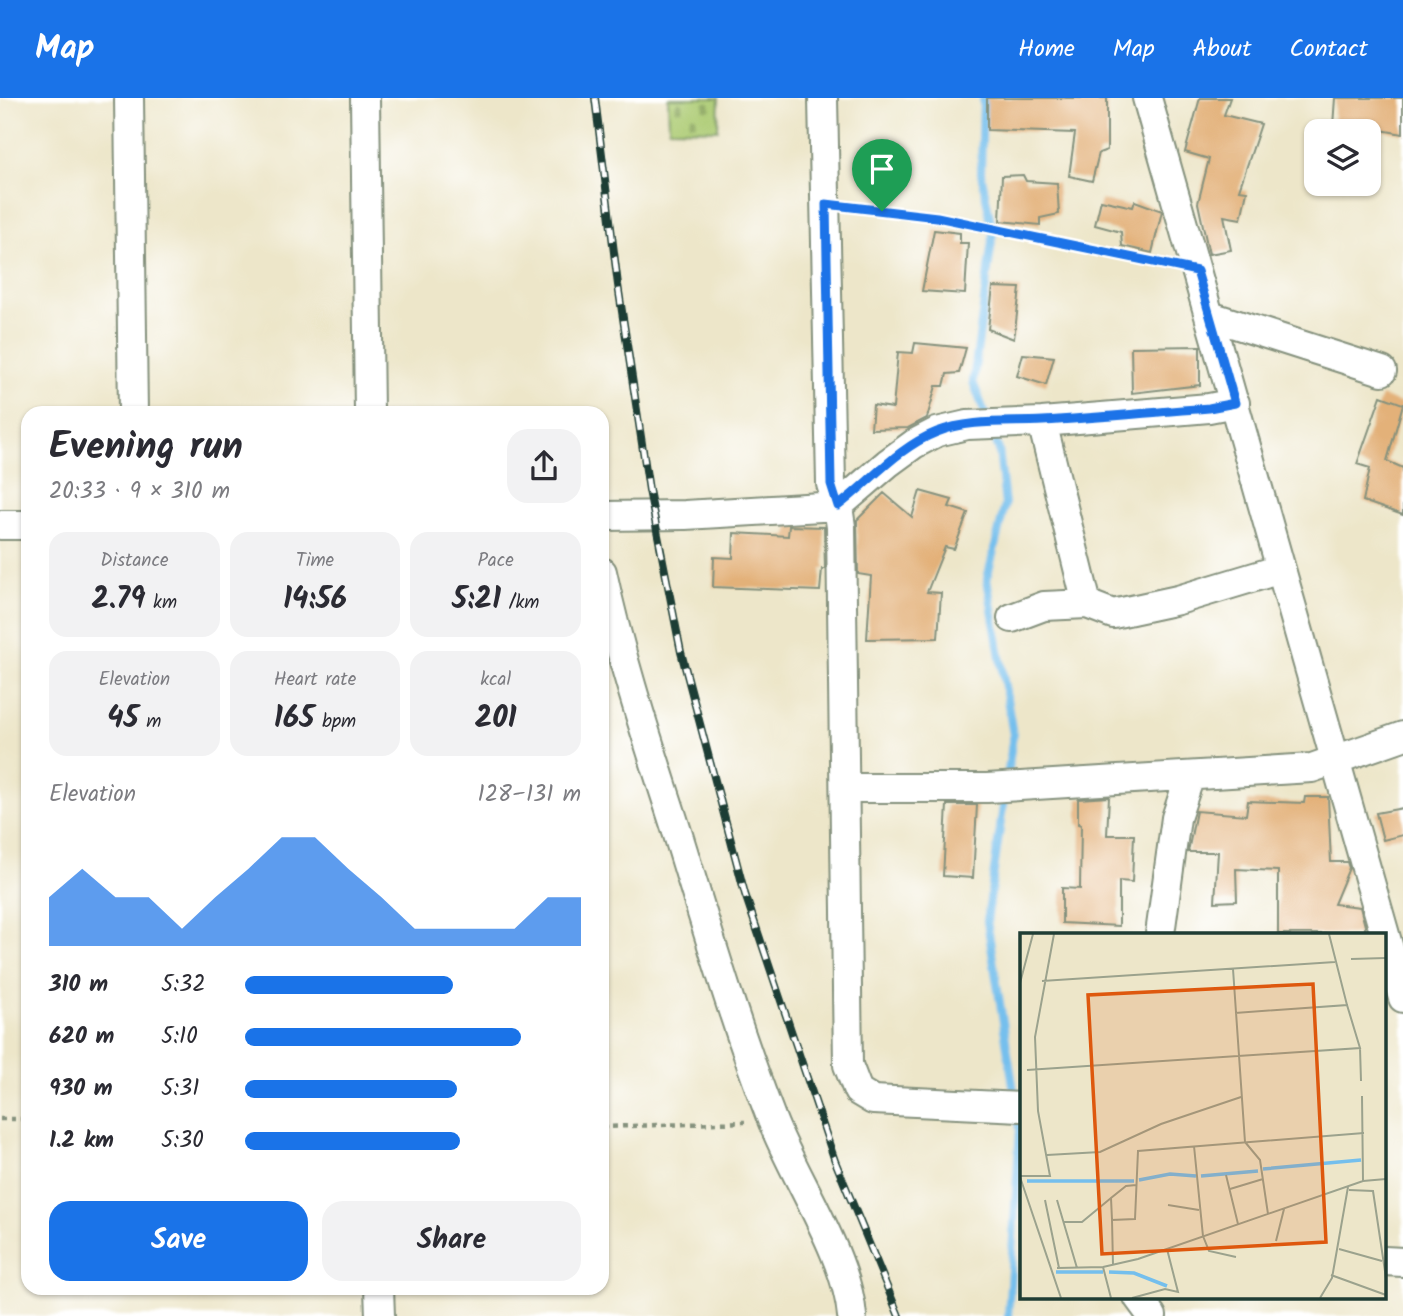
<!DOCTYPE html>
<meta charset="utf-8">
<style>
body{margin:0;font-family:Kalam,sans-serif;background:#f2f2f3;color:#2b2b33;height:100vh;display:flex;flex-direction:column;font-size:26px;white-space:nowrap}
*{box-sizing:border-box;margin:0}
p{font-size:23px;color:#7c7c81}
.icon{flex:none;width:38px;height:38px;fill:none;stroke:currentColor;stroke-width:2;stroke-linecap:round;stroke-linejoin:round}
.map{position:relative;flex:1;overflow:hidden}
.details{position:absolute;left:21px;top:308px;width:588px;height:889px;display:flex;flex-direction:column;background:#fff;border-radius:21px;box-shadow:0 2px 5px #0004}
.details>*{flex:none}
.tools{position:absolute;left:1304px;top:21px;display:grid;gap:14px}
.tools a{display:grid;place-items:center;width:77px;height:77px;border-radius:14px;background:#fff;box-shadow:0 2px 5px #0004;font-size:35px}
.pin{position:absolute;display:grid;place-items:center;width:60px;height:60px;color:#fff;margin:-72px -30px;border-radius:50% 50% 50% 0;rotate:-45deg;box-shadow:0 0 7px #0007}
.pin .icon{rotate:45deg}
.round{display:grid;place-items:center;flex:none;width:74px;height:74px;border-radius:21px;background:#f2f2f3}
.headline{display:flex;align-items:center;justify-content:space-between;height:119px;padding:0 28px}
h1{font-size:38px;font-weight:800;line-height:52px}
.stats{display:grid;grid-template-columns:repeat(3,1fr);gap:10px;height:119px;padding:7px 28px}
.stats div{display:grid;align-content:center;border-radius:18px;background:#f2f2f3;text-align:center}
.stats b{font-size:30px;font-weight:800}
.stats small{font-size:19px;font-weight:400}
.stats p{font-size:19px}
.chart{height:196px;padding:14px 28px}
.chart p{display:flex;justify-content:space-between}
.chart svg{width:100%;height:126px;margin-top:7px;fill:#1a73e8;opacity:.7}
.cta{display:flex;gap:14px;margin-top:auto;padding:14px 28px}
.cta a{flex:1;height:80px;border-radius:21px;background:#1a73e8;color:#fff;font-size:28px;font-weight:800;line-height:80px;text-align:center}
.cta a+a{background:#f2f2f3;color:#2b2b33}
ul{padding:0 28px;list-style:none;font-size:23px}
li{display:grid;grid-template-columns:112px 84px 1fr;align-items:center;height:52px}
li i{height:18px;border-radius:9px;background:#1a73e8}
header{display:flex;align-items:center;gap:42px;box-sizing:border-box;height:98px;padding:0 35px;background:#1a73e8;color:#fff}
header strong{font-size:33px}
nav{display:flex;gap:38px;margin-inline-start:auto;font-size:24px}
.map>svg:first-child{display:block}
.cemetery{fill:url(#cemetery-stones);stroke:#668453;stroke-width:2}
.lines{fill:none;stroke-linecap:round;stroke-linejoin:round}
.stream{stroke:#74bfed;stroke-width:8}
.building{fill:#e3b179}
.minor-casing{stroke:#86927e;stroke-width:32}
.path{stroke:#86927e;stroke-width:4.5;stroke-dasharray:5 5;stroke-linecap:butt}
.minor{stroke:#fff;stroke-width:28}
.rail-casing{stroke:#1f3d34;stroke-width:8}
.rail{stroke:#fff;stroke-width:5;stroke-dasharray:16;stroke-linecap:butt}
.route-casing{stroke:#fff;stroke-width:14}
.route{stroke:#1a73e8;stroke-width:9}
.inset-river{fill:none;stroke:#74bfed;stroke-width:3.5}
.inset-road{fill:none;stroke:#9ba28d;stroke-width:2}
.view{fill:#de580e;fill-opacity:0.15;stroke:#de580e;stroke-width:3.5}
.inset-edge{fill:none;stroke:#1f3d34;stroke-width:3.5}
</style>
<header>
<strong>Map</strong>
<nav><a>Home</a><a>Map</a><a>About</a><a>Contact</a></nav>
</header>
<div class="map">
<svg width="1403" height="1218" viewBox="0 0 1403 1218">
<defs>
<pattern id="cemetery-stones" width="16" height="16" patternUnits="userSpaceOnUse" patternTransform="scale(1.75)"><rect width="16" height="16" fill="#accb72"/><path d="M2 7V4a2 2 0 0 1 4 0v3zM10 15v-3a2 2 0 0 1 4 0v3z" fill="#8ba65e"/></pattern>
</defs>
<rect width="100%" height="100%" fill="#fff"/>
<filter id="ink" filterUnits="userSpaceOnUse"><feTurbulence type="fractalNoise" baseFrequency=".0143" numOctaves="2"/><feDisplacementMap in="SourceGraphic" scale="14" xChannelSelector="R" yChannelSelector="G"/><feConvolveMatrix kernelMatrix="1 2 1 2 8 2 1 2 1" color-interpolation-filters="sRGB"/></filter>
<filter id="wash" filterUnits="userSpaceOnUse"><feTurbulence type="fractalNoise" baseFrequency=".00686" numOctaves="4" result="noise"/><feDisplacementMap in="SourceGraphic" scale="28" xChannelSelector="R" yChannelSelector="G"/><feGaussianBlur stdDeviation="1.57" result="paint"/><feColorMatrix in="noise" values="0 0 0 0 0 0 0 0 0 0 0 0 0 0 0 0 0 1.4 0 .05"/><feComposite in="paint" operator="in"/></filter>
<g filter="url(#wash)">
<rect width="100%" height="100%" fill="#ede6c9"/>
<path class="cemetery" d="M668 0H719L718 32 669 31Z"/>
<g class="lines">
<path class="stream" d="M983 0 981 75 993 135 973 284 999 352 1005 407 987 481 1013 637 987 823 1020 1031 1008 1218"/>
</g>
<g id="blocks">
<path class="building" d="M987 0H1107V52L1099 55 1092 83 1069 78 1075 35 987 32Z
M1200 0H1230L1224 17 1261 26 1239 92 1247 93 1241 121 1224 118 1231 152 1209 156 1198 105 1209 61 1185 54Z
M1335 0H1403V36L1359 28H1333Z
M1023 77 1026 83 1057 85 1059 116 1040 120V127L1000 123 1002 78Z
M1101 102 1133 109 1135 103 1162 113 1152 155 1122 148 1121 134 1095 127Z
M934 132 960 135V145H968L965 196 922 193Z
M993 189 1020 190 1014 241 988 231Z
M915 245 966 250 959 275 947 276 944 288H936L927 320 908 330 871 331 873 307 893 310 898 254 913 255Z
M1200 248V287L1132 295 1131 249Z
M1023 256 1054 259 1046 287 1017 278Z
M1381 298 1403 306 1387 363 1403 370V417L1363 403 1370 370 1357 366Z
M920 393 952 402 949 409 968 415 954 451 945 449 927 494 941 495 938 540 867 541 871 478 858 476 857 422 884 395 912 419Z
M789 428 824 429 825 471H822L820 493 713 489 714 459 733 460 734 435 788 438Z
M1109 699 1107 737H1134L1132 784 1119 783V828L1062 825V790L1080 791 1081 727 1078 726V701Z
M1305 699H1328L1331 764H1347L1349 770 1334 806 1360 809 1365 828V836H1278V773L1236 771 1237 803 1215 804 1218 754H1188L1196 713 1246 717 1248 703 1304 705Z
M947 707H977L973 780 943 778Z
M1403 710V737L1383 742 1376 715Z"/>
</g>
</g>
<g filter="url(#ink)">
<use href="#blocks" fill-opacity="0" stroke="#86927e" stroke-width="2"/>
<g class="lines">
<defs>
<path id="minor" d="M129 0 133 315
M365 0 369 315
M823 0 831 386 838 408 841 429 848 967 858 993 873 1002 1021 1009
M1147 0 1403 900
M1210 218 1382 273
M1042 324 1087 506
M602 418 685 417 838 408 888 365 914 346 937 334 967 327 1042 324 1209 310 1235 305
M0 427H28
M602 474C621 564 651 652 679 740 708 834 736 930 772 1022 795 1081 847 1157 852 1218
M1012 520 1044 508 1087 506 1113 516 1178 502 1281 471
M845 690H987L1312 670 1403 638
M1160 836 1176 720 1190 678
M1384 1163 1403 1164
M379 1190 380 1218
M1138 1199 1152 1218"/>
</defs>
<use href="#minor" class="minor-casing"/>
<path class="path" d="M851 109 937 119 1166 167
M0 1021H28
M602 1029 745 1024"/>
<use href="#minor" class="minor"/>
<defs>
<path id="rail" d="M595 0 618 187 649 392 681 554 745 796 835 1063 899 1218"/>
</defs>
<use href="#rail" class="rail-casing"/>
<use href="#rail" class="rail"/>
</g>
</g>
<g class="lines" filter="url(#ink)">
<defs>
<path id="route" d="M826 106 937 119 1197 173 1235 305 1209 310C1154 314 1099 320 1043 323 1008 325 970 321 937 334 898 349 870 384 838 408L831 386Z"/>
</defs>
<use href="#route" class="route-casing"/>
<use href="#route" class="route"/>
</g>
<g transform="translate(1020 835)">
<rect width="366" height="366" fill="#ede6c9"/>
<path class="inset-river" d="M243 236 341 227M181 243 238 238M119 247 150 241 176 243M7 248H114M36 339H83M89 339 114 340 147 353"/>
<path class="inset-road" d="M331 26 366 25M213 36 225 209 240 227 248 281M22 48 315 29M0 50 13 1M215 80 327 72 309 1M340 115 341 148M7 137 340 115 327 72M342 163 343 248M174 213 183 303 189 318 216 324M27 222 80 219 141 191 221 164M206 242 218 291M0 243H30L18 178 15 104 34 1M0 244 41 365M210 256 243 246M329 257 353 258 366 345M25 267 39 335M37 267 57 335M148 272 179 277M92 287 91 265 106 253 116 252M43 289H62L91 265M256 308 264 276M319 316 362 328M93 332 92 287 115 286 118 218 344 200M83 334 91 365M37 335 83 334 118 326 343 248 366 246M311 342 366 362M112 365 145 356 158 359 147 316M300 365 312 345 328 254"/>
<path class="view" d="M293 51 306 309 82 321 68 62Z"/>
<rect width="366" height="366" class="inset-edge"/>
</g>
</svg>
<div class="tools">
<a><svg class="icon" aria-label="layers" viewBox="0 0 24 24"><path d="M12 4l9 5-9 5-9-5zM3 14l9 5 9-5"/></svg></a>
</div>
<div class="pin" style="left:882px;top:113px;background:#1e9e55"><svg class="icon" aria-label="arrive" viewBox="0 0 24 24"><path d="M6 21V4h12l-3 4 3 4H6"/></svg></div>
<section class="details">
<div class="headline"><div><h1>Evening run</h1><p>20:33 · 9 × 310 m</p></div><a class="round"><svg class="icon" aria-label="share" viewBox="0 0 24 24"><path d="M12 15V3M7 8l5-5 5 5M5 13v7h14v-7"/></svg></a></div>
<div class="stats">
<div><p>Distance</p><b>2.79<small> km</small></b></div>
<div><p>Time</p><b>14:56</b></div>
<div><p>Pace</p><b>5:21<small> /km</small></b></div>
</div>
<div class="stats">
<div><p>Elevation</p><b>45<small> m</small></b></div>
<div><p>Heart rate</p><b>165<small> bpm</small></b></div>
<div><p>kcal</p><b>201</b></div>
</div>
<div class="chart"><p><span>Elevation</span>128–131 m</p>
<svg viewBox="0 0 160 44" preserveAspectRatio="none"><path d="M0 44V27L10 17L20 27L30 27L40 38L50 27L60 17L70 6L80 6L90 17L100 27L110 38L120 38L130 38L140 38L150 27L160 27V44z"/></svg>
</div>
<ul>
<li><b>310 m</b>5:32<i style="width:62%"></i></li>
<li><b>620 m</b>5:10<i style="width:82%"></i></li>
<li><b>930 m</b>5:31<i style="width:63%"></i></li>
<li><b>1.2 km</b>5:30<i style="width:64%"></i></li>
</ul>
<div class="cta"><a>Save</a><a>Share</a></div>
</section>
</div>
